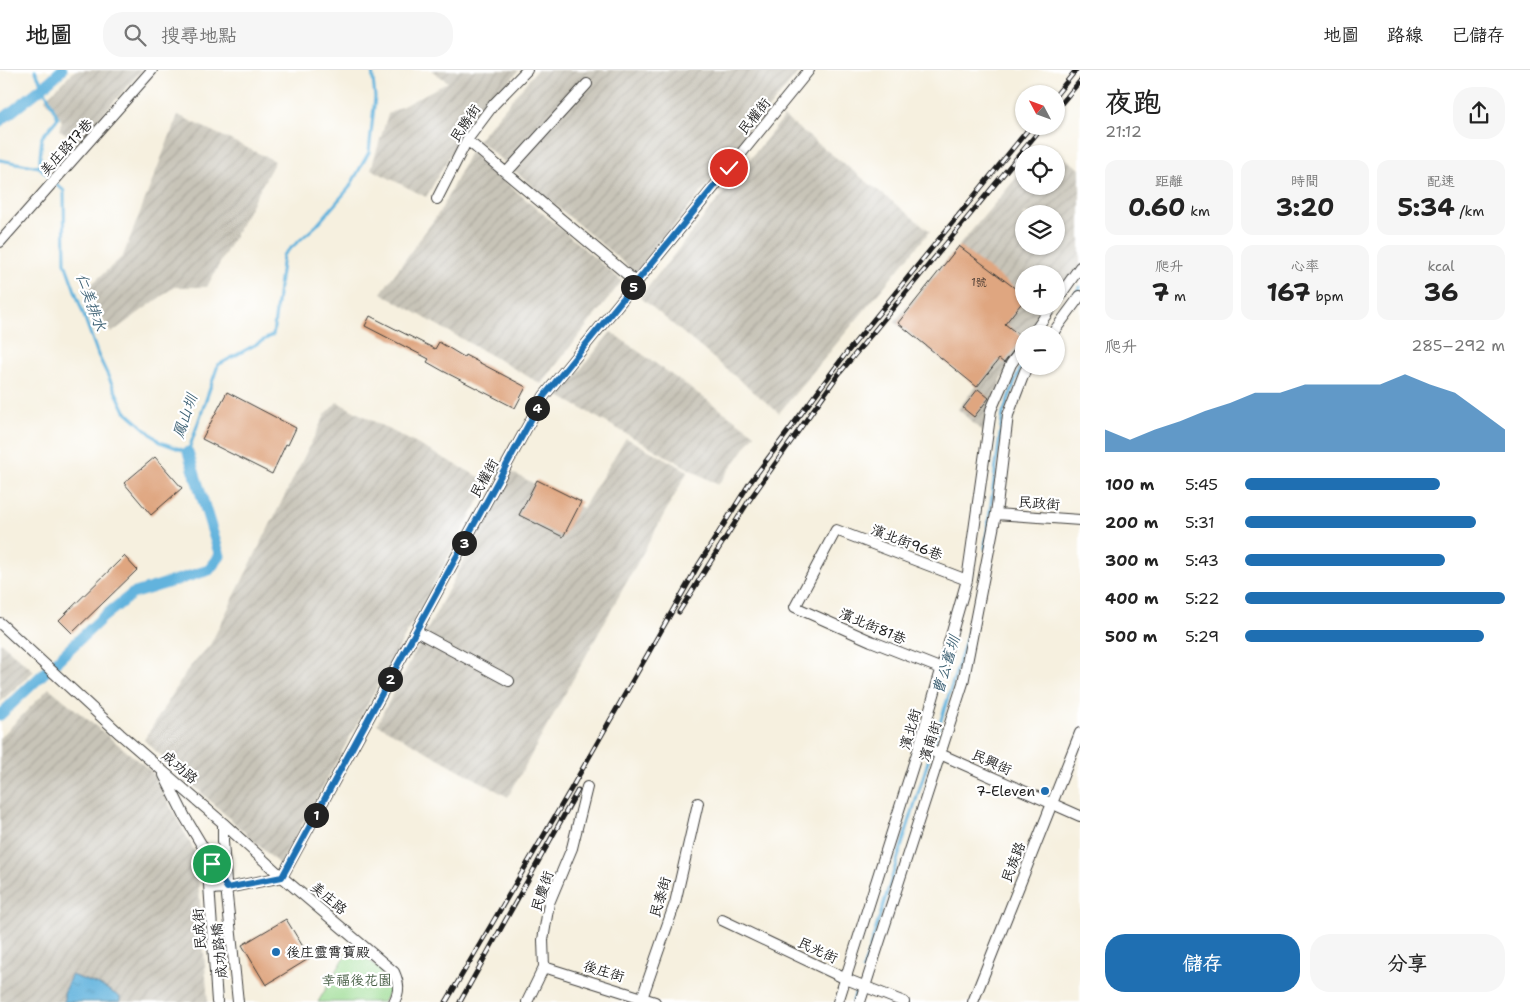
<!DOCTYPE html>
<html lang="zh-TW">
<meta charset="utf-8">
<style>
body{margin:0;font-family:"Shantell Sans","LXGW WenKai TC",sans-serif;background:#f6f6f6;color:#222;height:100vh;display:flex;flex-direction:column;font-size:19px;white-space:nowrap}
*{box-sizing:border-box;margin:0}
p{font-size:16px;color:#767676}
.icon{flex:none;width:28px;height:28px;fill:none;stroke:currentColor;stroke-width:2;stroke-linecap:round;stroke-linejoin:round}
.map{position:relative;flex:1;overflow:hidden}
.details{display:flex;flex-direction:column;background:#fff;width:450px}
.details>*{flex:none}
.needle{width:32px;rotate:311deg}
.fabs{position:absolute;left:1015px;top:15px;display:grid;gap:10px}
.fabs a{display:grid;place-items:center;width:50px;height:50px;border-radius:50%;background:#fff;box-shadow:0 1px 4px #0004;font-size:25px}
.pin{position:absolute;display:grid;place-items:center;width:42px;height:42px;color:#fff;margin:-21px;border:2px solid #fff;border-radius:50%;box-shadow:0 1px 5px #0007}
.km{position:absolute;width:25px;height:25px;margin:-12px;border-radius:50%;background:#222;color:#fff;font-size:14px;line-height:25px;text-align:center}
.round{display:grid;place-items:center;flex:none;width:52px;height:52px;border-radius:20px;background:#f6f6f6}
.overview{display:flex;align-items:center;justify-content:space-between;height:85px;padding:0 25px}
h1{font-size:28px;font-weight:700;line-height:38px}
.figures{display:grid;grid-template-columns:repeat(3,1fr);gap:8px;height:85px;padding:5px 25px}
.figures div{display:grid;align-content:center;border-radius:12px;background:#f6f6f6;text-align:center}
.figures b{font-size:25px;font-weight:700}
.figures small{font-size:14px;font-weight:400}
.figures p{font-size:14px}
.chart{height:140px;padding:10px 25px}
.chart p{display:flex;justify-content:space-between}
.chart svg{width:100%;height:90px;margin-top:5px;fill:#1f6fb2;opacity:.7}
.primary-button{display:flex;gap:10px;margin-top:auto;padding:10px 25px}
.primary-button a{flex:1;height:58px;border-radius:20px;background:#1f6fb2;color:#fff;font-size:20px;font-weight:700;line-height:58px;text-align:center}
.primary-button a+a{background:#f6f6f6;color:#222}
ul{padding:0 25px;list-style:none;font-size:16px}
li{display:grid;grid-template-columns:80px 60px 1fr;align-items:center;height:38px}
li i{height:12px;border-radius:6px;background:#1f6fb2}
header{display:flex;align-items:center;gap:30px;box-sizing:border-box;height:70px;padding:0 25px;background:#fff;border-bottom:1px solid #e0e0e0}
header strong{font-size:24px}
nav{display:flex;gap:28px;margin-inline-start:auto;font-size:18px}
.search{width:350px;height:45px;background:#f6f6f6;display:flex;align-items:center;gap:12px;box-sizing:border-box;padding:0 18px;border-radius:20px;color:#767676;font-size:19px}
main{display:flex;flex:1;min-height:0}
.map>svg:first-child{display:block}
.industrial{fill:url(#industrial-furrows);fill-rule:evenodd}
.green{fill:#9bdc93;stroke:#5c7c58}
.water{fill:url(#water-ripples);stroke:#3f687c}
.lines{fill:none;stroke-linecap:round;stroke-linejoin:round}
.stream{stroke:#62b3dd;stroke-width:3}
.canal{stroke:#62b3dd;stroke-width:11}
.building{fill:#dfa680}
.minor-casing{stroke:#3d3c39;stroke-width:12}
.minor{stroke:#fff;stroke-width:10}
.rail-casing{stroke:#1c1c1c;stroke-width:5}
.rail{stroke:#fff;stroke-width:3;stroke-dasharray:9;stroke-linecap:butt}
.route-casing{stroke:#fff;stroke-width:10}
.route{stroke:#1f6fb2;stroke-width:6}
.poi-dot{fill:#1f6fb2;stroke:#fff;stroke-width:2}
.labels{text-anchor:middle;stroke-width:4.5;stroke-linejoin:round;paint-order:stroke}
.number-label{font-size:11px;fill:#4d3e35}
.street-label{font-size:14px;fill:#1c1c1c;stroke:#fff}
.poi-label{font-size:14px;fill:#1c1c1c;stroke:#fff;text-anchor:end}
.park-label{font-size:14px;fill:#485f46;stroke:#fff}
.water-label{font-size:15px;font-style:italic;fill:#3c6073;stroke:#fff}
</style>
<header>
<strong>地圖</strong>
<div class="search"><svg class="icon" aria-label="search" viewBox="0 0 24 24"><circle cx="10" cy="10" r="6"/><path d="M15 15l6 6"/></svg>搜尋地點</div>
<nav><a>地圖</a><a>路線</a><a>已儲存</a></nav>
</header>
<main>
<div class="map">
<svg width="1080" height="932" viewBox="0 0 1080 932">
<defs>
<pattern id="industrial-furrows" width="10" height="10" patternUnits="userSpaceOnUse" patternTransform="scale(1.25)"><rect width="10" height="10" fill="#c8c4b8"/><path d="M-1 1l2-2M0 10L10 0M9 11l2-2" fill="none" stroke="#aba89e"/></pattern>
<pattern id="water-ripples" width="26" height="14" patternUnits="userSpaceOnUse" patternTransform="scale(1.25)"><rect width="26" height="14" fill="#62b3dd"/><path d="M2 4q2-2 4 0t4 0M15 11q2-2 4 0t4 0" fill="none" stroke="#5499bd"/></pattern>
</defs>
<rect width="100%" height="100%" fill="#fff"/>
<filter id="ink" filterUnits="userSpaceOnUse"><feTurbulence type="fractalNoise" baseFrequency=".02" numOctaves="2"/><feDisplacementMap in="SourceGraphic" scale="10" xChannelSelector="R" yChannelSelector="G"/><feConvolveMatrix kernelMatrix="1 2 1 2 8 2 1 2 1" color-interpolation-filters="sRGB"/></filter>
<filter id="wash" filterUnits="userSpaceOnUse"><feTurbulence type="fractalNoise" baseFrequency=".0096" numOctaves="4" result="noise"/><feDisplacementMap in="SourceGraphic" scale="20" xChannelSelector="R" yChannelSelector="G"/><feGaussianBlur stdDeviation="1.12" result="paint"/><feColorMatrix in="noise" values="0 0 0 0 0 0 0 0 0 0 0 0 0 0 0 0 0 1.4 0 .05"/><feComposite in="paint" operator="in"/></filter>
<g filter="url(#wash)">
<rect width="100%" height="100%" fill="#f6f0df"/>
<path class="industrial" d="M76 0H142L79 71 59 60 62 51 45 29Z
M431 0H519L454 78 426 127 371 99 388 44 448 12Z
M537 0H800L636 203 478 70Z
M178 45 275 91 207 217H174L111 263 85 220 123 186Z
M784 47 930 161 779 343 640 227Z
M1045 74 1080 99V197L1056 231V204H1024V236H1052L1033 264H1024V277L1001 309 988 367 958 339 976 316 894 252 1024 99V116H1056V84H1037ZM1024 144H1056V176H1024Z
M470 82 622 211 541 314 381 223 441 140Z
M611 262 755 364 718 415 559 326Z
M337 332 489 412 280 795 144 670 189 598 210 575 325 345Z
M626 368 688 401 508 727 377 654 511 402 583 438Z
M0 572 34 601 0 632Z
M49 618 152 702 196 784 208 932H0V668Z"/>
<path class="green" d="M352 875 388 907 391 919 383 932H318Z"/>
<path class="water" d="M71 905 102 916 120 927V932H64V923Z"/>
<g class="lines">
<path class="stream" d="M35 0 58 48 42 67 39 97
M0 90 39 97 64 121 65 193 98 285 125 341 160 372 188 382 218 295 273 265 283 185 317 155 349 118 369 82 375 27 372 0
M1045 264 1080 217
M985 478 1003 343 1021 296 1024 292
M863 900 969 560
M853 932 856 921"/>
<path class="canal" d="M0 51 43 17 62 0
M0 645 102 548 132 524 209 500 220 486 188 382"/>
</g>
<g id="blocks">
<path class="building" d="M959 176 1024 225V230L1005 254 1023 268 1004 293 999 289 977 317 898 253Z
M370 246 435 279 439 272 464 287 465 285 526 317 515 338 443 301 427 292 429 289 365 256Z
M978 319 989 328 974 347 963 338Z
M227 322 296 358 288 375 286 374 272 404 202 369Z
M155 387 182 418 151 445 124 413Z
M537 410 581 432 563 467 519 445Z
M124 486 137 500 72 563 59 550Z
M286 849 310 888 266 915 242 875Z"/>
</g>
</g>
<g filter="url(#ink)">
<use href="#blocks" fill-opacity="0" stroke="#3d3c39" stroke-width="1"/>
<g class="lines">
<defs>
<path id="minor" d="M467 70 636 212
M506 103 587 14
M437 129 467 70 494 34 527 0
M0 172 152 0
M1056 231 1080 197
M1033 264 1052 236
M1052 264 1080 226
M996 444 1080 450
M0 553 120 664 223 753V771L227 826 238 932
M416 561 509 611
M942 599 871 571 795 537 836 460 967 510
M919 677 940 684 1080 746
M164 705 185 747 225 814
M223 753 282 807 394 902C399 913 400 921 394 932
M207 785 217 932
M210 819 227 818 282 807 544 326 809 0
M722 850 846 909 904 932
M544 897 655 932
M642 928 675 833 698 733
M527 932 544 897 543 870 549 833 572 778 587 717
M838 932 919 677 967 510 991 340 1011 294 1024 276
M860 932 963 613 996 444 1008 345 1025 301 1028 296
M973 932 1080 663"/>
</defs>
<use href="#minor" class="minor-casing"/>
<use href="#minor" class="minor"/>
<defs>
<path id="rail" d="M1056 25 1076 0
M1056 40 1080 11
M679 542 748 432 838 305 1043 56
M446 932 571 719 699 494 749 414 844 286 1031 56
M460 932 578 720"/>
</defs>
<use href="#rail" class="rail-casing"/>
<use href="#rail" class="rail"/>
</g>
</g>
<g class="lines" filter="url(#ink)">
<defs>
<path id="route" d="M212 794 227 818 282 807 544 326 729 98"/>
</defs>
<use href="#route" class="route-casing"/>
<use href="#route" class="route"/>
</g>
<g class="poi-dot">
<circle cx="1045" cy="721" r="5"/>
<circle cx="276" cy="882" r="5"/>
</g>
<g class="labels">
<g class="number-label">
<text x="979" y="216">1號</text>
</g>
<g class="street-label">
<text transform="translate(754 46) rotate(-51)" y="5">民權街</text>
<text transform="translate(465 53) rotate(-56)" y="5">民勝街</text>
<text transform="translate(66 77) rotate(-48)" y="5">美庄路17巷</text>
<text transform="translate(484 408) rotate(-61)" y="5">民權街</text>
<text transform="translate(1039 433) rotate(4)" y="5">民政街</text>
<text transform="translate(907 472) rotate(21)" y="5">濱北街96巷</text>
<text transform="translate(873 556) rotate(23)" y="5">濱北街81巷</text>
<text transform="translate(910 659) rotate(-74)" y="5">濱北街</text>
<text transform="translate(930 671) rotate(-72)" y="5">濱南街</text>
<text transform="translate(992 692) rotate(24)" y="5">民興街</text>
<text transform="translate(180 697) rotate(41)" y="5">成功路</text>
<text transform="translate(1013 792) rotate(-69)" y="5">民族路</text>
<text transform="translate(542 821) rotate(-72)" y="5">民慶街</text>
<text transform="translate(660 827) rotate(-74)" y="5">民泰街</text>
<text transform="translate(329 828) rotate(40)" y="5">美庄路</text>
<text transform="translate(199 859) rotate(-94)" y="5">民成街</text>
<text transform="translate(818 880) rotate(25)" y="5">民光街</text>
<text transform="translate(219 881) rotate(-96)" y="5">成功路橋</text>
<text transform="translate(604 901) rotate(17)" y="5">後庄街</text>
</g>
<g class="poi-label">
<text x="1035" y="726">7-Eleven</text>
<text x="286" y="887" text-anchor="start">後庄靈霄寶殿</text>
</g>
<g class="park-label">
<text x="357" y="915">幸福後花園</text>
</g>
<g class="water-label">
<text transform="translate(91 232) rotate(70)" y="5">仁美排水</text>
<text transform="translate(185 346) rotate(-71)" y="5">鳳山圳</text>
<text transform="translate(946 595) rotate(-73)" y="5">曹公舊圳</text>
</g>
</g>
</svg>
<div class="fabs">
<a><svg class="needle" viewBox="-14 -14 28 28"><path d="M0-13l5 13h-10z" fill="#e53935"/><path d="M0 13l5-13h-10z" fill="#767676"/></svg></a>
<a><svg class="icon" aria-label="locate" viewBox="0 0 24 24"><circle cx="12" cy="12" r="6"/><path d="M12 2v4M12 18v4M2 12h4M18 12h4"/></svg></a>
<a><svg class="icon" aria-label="layers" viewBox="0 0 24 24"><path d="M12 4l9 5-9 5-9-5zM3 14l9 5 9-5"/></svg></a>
<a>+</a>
<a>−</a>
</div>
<div class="pin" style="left:212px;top:794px;background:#1e9e55"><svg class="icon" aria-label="arrive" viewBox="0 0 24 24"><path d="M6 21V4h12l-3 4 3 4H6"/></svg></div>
<div class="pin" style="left:729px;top:98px;background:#d93025"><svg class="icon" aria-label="check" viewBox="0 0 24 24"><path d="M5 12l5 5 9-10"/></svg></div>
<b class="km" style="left:316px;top:745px">1</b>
<b class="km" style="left:390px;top:609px">2</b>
<b class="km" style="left:464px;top:473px">3</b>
<b class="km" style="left:537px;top:338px">4</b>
<b class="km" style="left:633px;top:217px">5</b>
</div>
<section class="details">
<div class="overview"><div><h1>夜跑</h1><p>21:12</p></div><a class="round"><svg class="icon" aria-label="share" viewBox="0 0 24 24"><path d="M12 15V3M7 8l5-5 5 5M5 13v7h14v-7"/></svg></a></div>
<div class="figures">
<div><p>距離</p><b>0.60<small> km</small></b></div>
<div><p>時間</p><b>3:20</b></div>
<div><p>配速</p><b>5:34<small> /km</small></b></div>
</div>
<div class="figures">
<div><p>爬升</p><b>7<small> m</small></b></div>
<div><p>心率</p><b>167<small> bpm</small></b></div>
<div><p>kcal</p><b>36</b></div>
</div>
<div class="chart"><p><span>爬升</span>285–292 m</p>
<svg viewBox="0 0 160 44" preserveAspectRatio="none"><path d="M0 44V33L10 38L20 33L30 29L40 24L50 20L60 15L70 15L80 11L90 11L100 11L110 11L120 6L130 11L140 15L150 24L160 33V44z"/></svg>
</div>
<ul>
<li><b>100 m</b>5:45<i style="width:75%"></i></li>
<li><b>200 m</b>5:31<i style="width:89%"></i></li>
<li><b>300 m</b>5:43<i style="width:77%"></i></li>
<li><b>400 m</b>5:22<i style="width:100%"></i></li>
<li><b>500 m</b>5:29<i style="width:92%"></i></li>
</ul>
<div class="primary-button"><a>儲存</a><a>分享</a></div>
</section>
</main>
